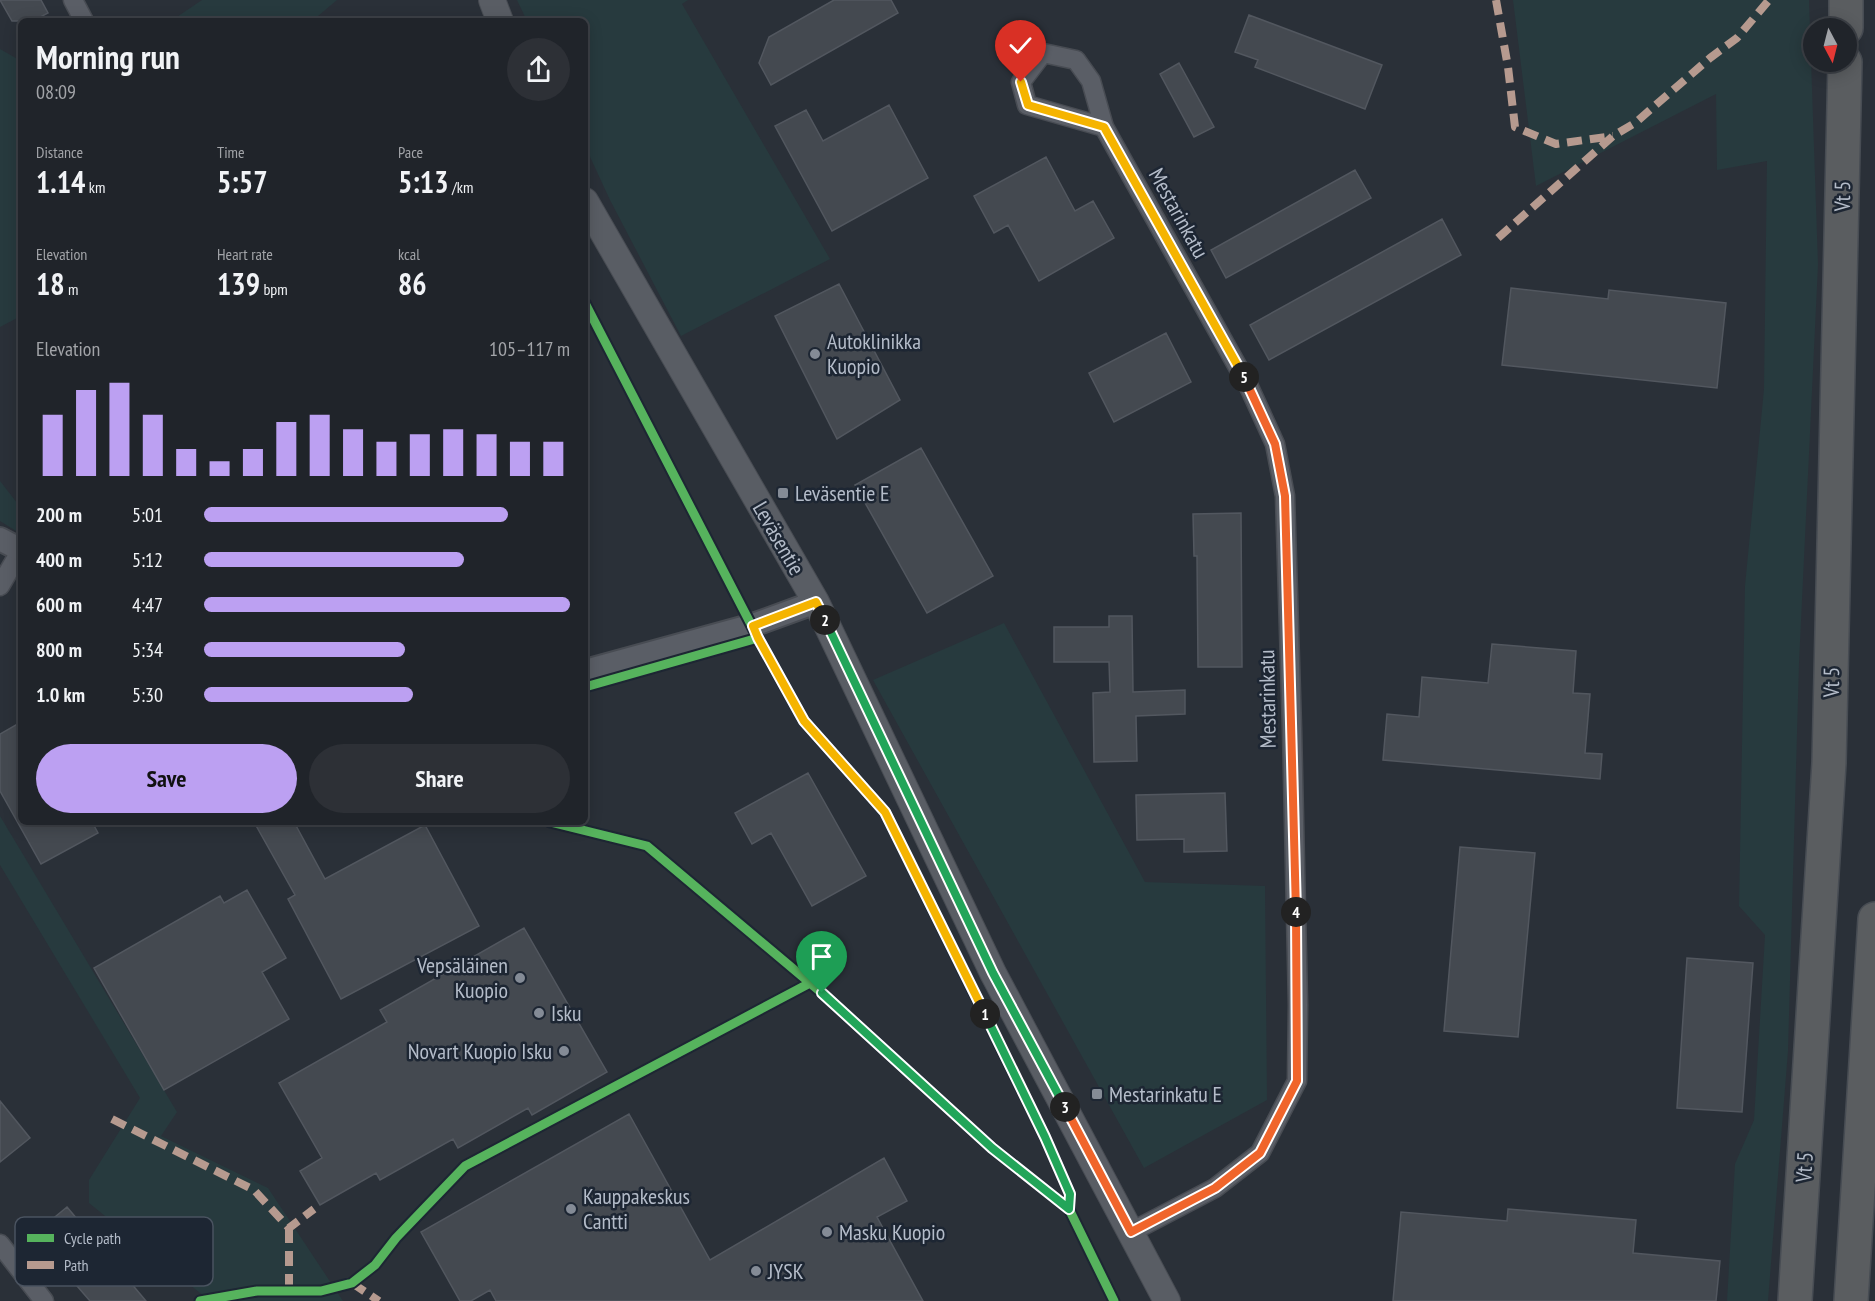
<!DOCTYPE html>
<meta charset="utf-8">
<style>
body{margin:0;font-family:"PT Sans Narrow",sans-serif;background:#2d3036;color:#f1f3f6;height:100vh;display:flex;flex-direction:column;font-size:22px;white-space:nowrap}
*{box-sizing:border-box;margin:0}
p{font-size:20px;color:#a2a4a8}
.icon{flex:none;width:33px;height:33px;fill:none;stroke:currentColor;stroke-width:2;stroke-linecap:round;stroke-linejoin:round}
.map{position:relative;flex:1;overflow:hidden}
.panel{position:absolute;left:18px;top:18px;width:570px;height:807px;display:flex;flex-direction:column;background:#20242a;border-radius:9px;box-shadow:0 3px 15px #0003,0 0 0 2px #3d4147}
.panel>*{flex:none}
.needle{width:39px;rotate:173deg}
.controls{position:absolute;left:1803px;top:18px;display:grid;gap:12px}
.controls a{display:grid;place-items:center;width:54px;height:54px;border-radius:50%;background:#20242a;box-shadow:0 3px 15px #0003,0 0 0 2px #3d4147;font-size:30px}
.pin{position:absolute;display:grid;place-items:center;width:51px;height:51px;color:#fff;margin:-62px -26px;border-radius:50% 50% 50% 0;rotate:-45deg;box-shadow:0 0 6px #0007}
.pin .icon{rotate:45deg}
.km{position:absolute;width:30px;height:30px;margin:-15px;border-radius:50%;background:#222;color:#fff;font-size:16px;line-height:30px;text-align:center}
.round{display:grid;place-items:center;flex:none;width:63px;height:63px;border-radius:32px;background:#2d3036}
.headline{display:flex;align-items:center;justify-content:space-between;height:102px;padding:0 18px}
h1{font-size:33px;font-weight:700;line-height:45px}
.stats{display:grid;grid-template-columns:repeat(3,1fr);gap:9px;height:102px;padding:6px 18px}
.stats div{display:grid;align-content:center}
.stats b{font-size:30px;font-weight:700}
.stats small{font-size:16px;font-weight:400}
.stats p{font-size:16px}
.chart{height:168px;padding:12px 18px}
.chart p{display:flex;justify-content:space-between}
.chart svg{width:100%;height:108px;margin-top:6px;stroke:#bca0f2;stroke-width:6}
.primary-button{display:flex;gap:12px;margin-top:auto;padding:12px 18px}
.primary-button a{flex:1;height:69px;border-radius:36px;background:#bca0f2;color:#111;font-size:24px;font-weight:700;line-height:69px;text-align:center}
.primary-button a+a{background:#2d3036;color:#f1f3f6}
ul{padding:0 18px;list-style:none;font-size:20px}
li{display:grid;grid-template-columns:96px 72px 1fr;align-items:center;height:45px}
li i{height:15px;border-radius:8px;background:#bca0f2}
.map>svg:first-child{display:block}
.green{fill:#273a3e}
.building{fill:#444950;stroke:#52575f;stroke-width:1.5}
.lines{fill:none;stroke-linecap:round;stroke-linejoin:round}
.minor-casing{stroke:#484c53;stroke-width:21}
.tertiary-casing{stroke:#484c53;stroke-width:26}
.secondary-casing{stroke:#484c53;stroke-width:28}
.motorway-casing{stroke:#474c53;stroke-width:36}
.minor{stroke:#5a5e66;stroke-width:18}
.tertiary{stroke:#5a5e66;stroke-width:22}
.secondary{stroke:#595d64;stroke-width:26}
.motorway{stroke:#5a5d60;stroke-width:33}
.quiet{stroke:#b69a8f;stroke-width:8;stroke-dasharray:15 8;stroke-linecap:butt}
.cycleway-casing{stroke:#1d2633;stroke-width:13}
.cycleway{stroke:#56b35d;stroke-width:9}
.split-1-casing{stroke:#fff;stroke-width:12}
.split-2-casing{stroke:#fff;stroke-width:12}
.split-3-casing{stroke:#fff;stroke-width:12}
.split-4-casing{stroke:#fff;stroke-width:12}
.split-5-casing{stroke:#fff;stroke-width:12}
.split-6-casing{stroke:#fff;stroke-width:12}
.split-1{stroke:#22a559;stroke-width:8}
.split-2{stroke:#f5b400;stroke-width:8}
.split-3{stroke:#22a559;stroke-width:8}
.split-4{stroke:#f0652b;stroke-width:8}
.split-5{stroke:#f0652b;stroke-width:8}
.split-6{stroke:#f5b400;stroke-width:8}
.poi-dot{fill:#848b96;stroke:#1d2633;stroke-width:2}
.labels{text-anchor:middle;stroke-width:5;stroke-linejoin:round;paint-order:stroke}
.street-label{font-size:22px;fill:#b4bcc9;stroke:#1d2633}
.poi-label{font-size:22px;fill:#b4bcc9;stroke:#1d2633;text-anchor:start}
.key{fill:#1d2633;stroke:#4a5360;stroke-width:1.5}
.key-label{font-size:16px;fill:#b4bcc9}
</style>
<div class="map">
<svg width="1875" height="1301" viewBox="0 0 1875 1301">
<rect width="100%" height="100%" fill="#2a3038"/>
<path class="green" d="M202 0H337L312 21H171Z
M517 0H688L682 4 830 259 681 336 610 200 585 146V21H527Z
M1513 0H1809L1818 265 1799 663 1788 1051 1768 1301H1727L1735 1164 1754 1120 1765 935 1739 906 1745 586 1764 389 1767 161 1717 170 1716 94 1536 186Z
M0 49 21 61V316L0 327Z
M0 481 21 508V534L0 521Z
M1004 623 1145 882 1265 886 1267 1100 1144 1168 873 680Z
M0 816 177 1112 161 1136 268 1188 343 1301H210L89 1203V1180L140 1098 0 865Z"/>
<path class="building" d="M0 0H41L48 13 33 21H12Z
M834 0H891L898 13 771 85 759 63 769 37Z
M1249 15 1382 65 1365 109 1255 67 1258 60 1235 52Z
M1179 63 1214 127 1194 137 1160 74Z
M889 105 928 178 832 231 775 126 806 110 823 141Z
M1046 157 1075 211 1093 201 1114 238 1039 281 1008 225 994 233 974 196Z
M1355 170 1371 198 1226 278 1211 250Z
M1442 219 1461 255 1269 360 1250 325Z
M839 284 900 400 837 439 775 316Z
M1511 288 1608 299 1609 290 1726 303 1717 388 1502 365Z
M1166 333 1191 382 1114 422 1089 373Z
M921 448 993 576 927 613 855 485Z
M1241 513 1242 667H1198L1197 556H1194L1193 514Z
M1109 616H1132L1133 692 1185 690V714L1136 716 1137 761 1094 762 1093 693 1110 692 1109 662H1054V627H1109Z
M1492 644 1576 651 1573 693 1590 694 1585 753 1602 754 1600 779 1383 760 1387 714 1419 717 1422 677 1488 683Z
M21 722V822H92L98 833 41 864 0 791V734Z
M808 773 866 876 812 906 771 833 752 844 735 813Z
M1225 793 1227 851 1184 852V839L1137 840 1136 795Z
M254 822H294L325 879 425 825 479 926 341 999 288 899 295 895Z
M1460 847 1535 853 1518 1037 1444 1031Z
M247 890 286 958 262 972 289 1019 164 1090 94 968 220 896 224 903Z
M524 928 607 1072 532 1115 528 1108 458 1148 453 1139 380 1180 376 1173 320 1205 300 1171 322 1158 279 1083 387 1022 380 1010Z
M1687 958 1753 963 1742 1112 1677 1108Z
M0 1101 30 1138 0 1162Z
M629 1114 710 1260 884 1158 907 1201 877 1217 923 1301H496L490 1290 471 1301H460L421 1232Z
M67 1207 146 1301H90L33 1235Z
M1508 1209 1636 1220 1633 1253 1720 1261 1716 1301H1393L1401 1212 1507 1221Z"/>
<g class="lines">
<defs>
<path id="minor" d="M73 0 84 21
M1104 127 1027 105 1021 82 1043 53 1076 60 1091 81 1104 127 1249 387 1275 444 1285 496 1292 729 1298 1005 1297 1081 1260 1153 1215 1188 1131 1232
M0 586 21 550
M0 1244 44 1301"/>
<path id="tertiary" d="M0 539 21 550
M585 671 753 625 816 602"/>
<path id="secondary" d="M492 0 500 21
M585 201 816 602 993 973 1167 1301"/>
<path id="motorway" d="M1846 0V28
M1795 1301 1829 763 1845 62
M1851 1301 1875 919"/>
</defs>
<use href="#minor" class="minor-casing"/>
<use href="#tertiary" class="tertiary-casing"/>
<use href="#secondary" class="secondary-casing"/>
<use href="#motorway" class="motorway-casing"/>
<use href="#minor" class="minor"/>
<use href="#tertiary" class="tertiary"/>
<use href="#secondary" class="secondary"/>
<use href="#motorway" class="motorway"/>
<path class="quiet" d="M1496 0 1508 67 1515 127 1556 144 1613 136
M1498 238 1613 136 1635 123 1710 58 1737 38 1769 0
M112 1119 254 1190 289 1228 314 1209
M289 1228V1292
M352 1283 379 1301"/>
<defs>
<path id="cycleway" d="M585 303 758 638 804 721 885 812 1045 1137 1070 1194 1069 1209 1114 1301
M585 687 758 638
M550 822 647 846 822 993 992 1148 1069 1209
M200 1301 257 1291H321L352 1283 375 1265 396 1238 465 1166 810 983"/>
</defs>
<use href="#cycleway" class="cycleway-casing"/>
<use href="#cycleway" class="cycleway"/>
</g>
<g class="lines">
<defs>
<path id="split-1" d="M822 993 992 1148 1069 1209 1070 1194 1045 1137 985 1014"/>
<path id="split-2" d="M825 620 816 602 753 626 758 638 804 721 885 812 985 1014"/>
<path id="split-3" d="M825 620 993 973 1065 1107"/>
<path id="split-4" d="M1065 1107 1131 1232 1215 1188 1260 1153 1297 1081 1296 912"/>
<path id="split-5" d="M1244 377 1275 444 1285 496 1296 912"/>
<path id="split-6" d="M1021 82 1028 105 1104 127 1244 377"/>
</defs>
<use href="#split-1" class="split-1-casing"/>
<use href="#split-2" class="split-2-casing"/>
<use href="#split-3" class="split-3-casing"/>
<use href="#split-4" class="split-4-casing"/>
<use href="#split-5" class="split-5-casing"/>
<use href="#split-6" class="split-6-casing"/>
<use href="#split-1" class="split-1"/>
<use href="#split-2" class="split-2"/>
<use href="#split-3" class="split-3"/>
<use href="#split-4" class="split-4"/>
<use href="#split-5" class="split-5"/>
<use href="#split-6" class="split-6"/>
</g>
<g class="poi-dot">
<circle cx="815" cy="354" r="6"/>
<rect x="777" y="487" width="12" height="12" rx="3"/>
<circle cx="520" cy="978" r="6"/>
<circle cx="539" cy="1013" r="6"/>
<circle cx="564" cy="1051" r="6"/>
<rect x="1091" y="1088" width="12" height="12" rx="3"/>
<circle cx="571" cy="1209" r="6"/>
<circle cx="827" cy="1232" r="6"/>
<circle cx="756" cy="1271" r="6"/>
</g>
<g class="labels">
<g class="street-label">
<text transform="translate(1842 196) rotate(-89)" y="8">Vt 5</text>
<text transform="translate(1179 213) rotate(61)" y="8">Mestarinkatu</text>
<text transform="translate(779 538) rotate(60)" y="8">Leväsentie</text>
<text transform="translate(1831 682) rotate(-89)" y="8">Vt 5</text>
<text transform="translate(1267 699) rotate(-91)" y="8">Mestarinkatu</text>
<text transform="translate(1804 1167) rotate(-86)" y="8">Vt 5</text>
</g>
<g class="poi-label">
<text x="827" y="349">Autoklinikka<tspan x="827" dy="25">Kuopio</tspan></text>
<text x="795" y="501">Leväsentie E</text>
<text x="508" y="973" text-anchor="end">Vepsäläinen<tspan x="508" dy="25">Kuopio</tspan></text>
<text x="551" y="1021">Isku</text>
<text x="552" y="1059" text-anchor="end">Novart Kuopio Isku</text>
<text x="1109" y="1102">Mestarinkatu E</text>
<text x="583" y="1204">Kauppakeskus<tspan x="583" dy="25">Cantti</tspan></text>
<text x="839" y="1240">Masku Kuopio</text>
<text x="768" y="1279">JYSK</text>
</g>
</g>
<rect x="15" y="1217" width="198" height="69" rx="9" class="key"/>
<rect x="27" y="1234" width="27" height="8" fill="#56b35d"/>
<rect x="27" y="1261" width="27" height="8" fill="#b69a8f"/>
<g class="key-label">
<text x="64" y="1244">Cycle path</text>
<text x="64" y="1271">Path</text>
</g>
</svg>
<div class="controls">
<a><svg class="needle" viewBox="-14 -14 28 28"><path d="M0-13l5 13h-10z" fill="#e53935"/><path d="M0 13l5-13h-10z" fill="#a2a4a8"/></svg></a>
</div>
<div class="pin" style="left:822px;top:993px;background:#1e9e55"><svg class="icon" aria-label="arrive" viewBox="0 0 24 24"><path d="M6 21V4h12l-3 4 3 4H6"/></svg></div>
<div class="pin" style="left:1021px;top:82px;background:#d93025"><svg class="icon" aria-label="check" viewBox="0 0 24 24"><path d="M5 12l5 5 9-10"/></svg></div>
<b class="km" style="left:985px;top:1014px">1</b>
<b class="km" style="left:825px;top:620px">2</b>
<b class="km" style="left:1065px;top:1107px">3</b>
<b class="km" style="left:1296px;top:912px">4</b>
<b class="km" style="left:1244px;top:377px">5</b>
<section class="panel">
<div class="headline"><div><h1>Morning run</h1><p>08:09</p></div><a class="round"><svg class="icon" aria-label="share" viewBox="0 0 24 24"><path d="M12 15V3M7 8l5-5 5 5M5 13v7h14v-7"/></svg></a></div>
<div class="stats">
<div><p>Distance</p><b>1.14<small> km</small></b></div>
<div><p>Time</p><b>5:57</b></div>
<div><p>Pace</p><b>5:13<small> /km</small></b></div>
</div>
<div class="stats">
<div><p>Elevation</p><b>18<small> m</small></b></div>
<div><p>Heart rate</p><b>139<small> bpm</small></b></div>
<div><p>kcal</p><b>86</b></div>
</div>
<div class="chart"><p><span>Elevation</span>105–117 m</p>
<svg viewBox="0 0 160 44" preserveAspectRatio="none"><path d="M5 44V19M15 44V9M25 44V6M35 44V19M45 44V33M55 44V38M65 44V33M75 44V22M85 44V19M95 44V25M105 44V30M115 44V27M125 44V25M135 44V27M145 44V30M155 44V30"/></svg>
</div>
<ul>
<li><b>200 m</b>5:01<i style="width:83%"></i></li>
<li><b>400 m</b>5:12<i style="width:71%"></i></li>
<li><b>600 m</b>4:47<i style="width:100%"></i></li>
<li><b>800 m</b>5:34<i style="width:55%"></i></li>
<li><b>1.0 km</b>5:30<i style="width:57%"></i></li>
</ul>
<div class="primary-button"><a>Save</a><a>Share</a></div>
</section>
</div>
